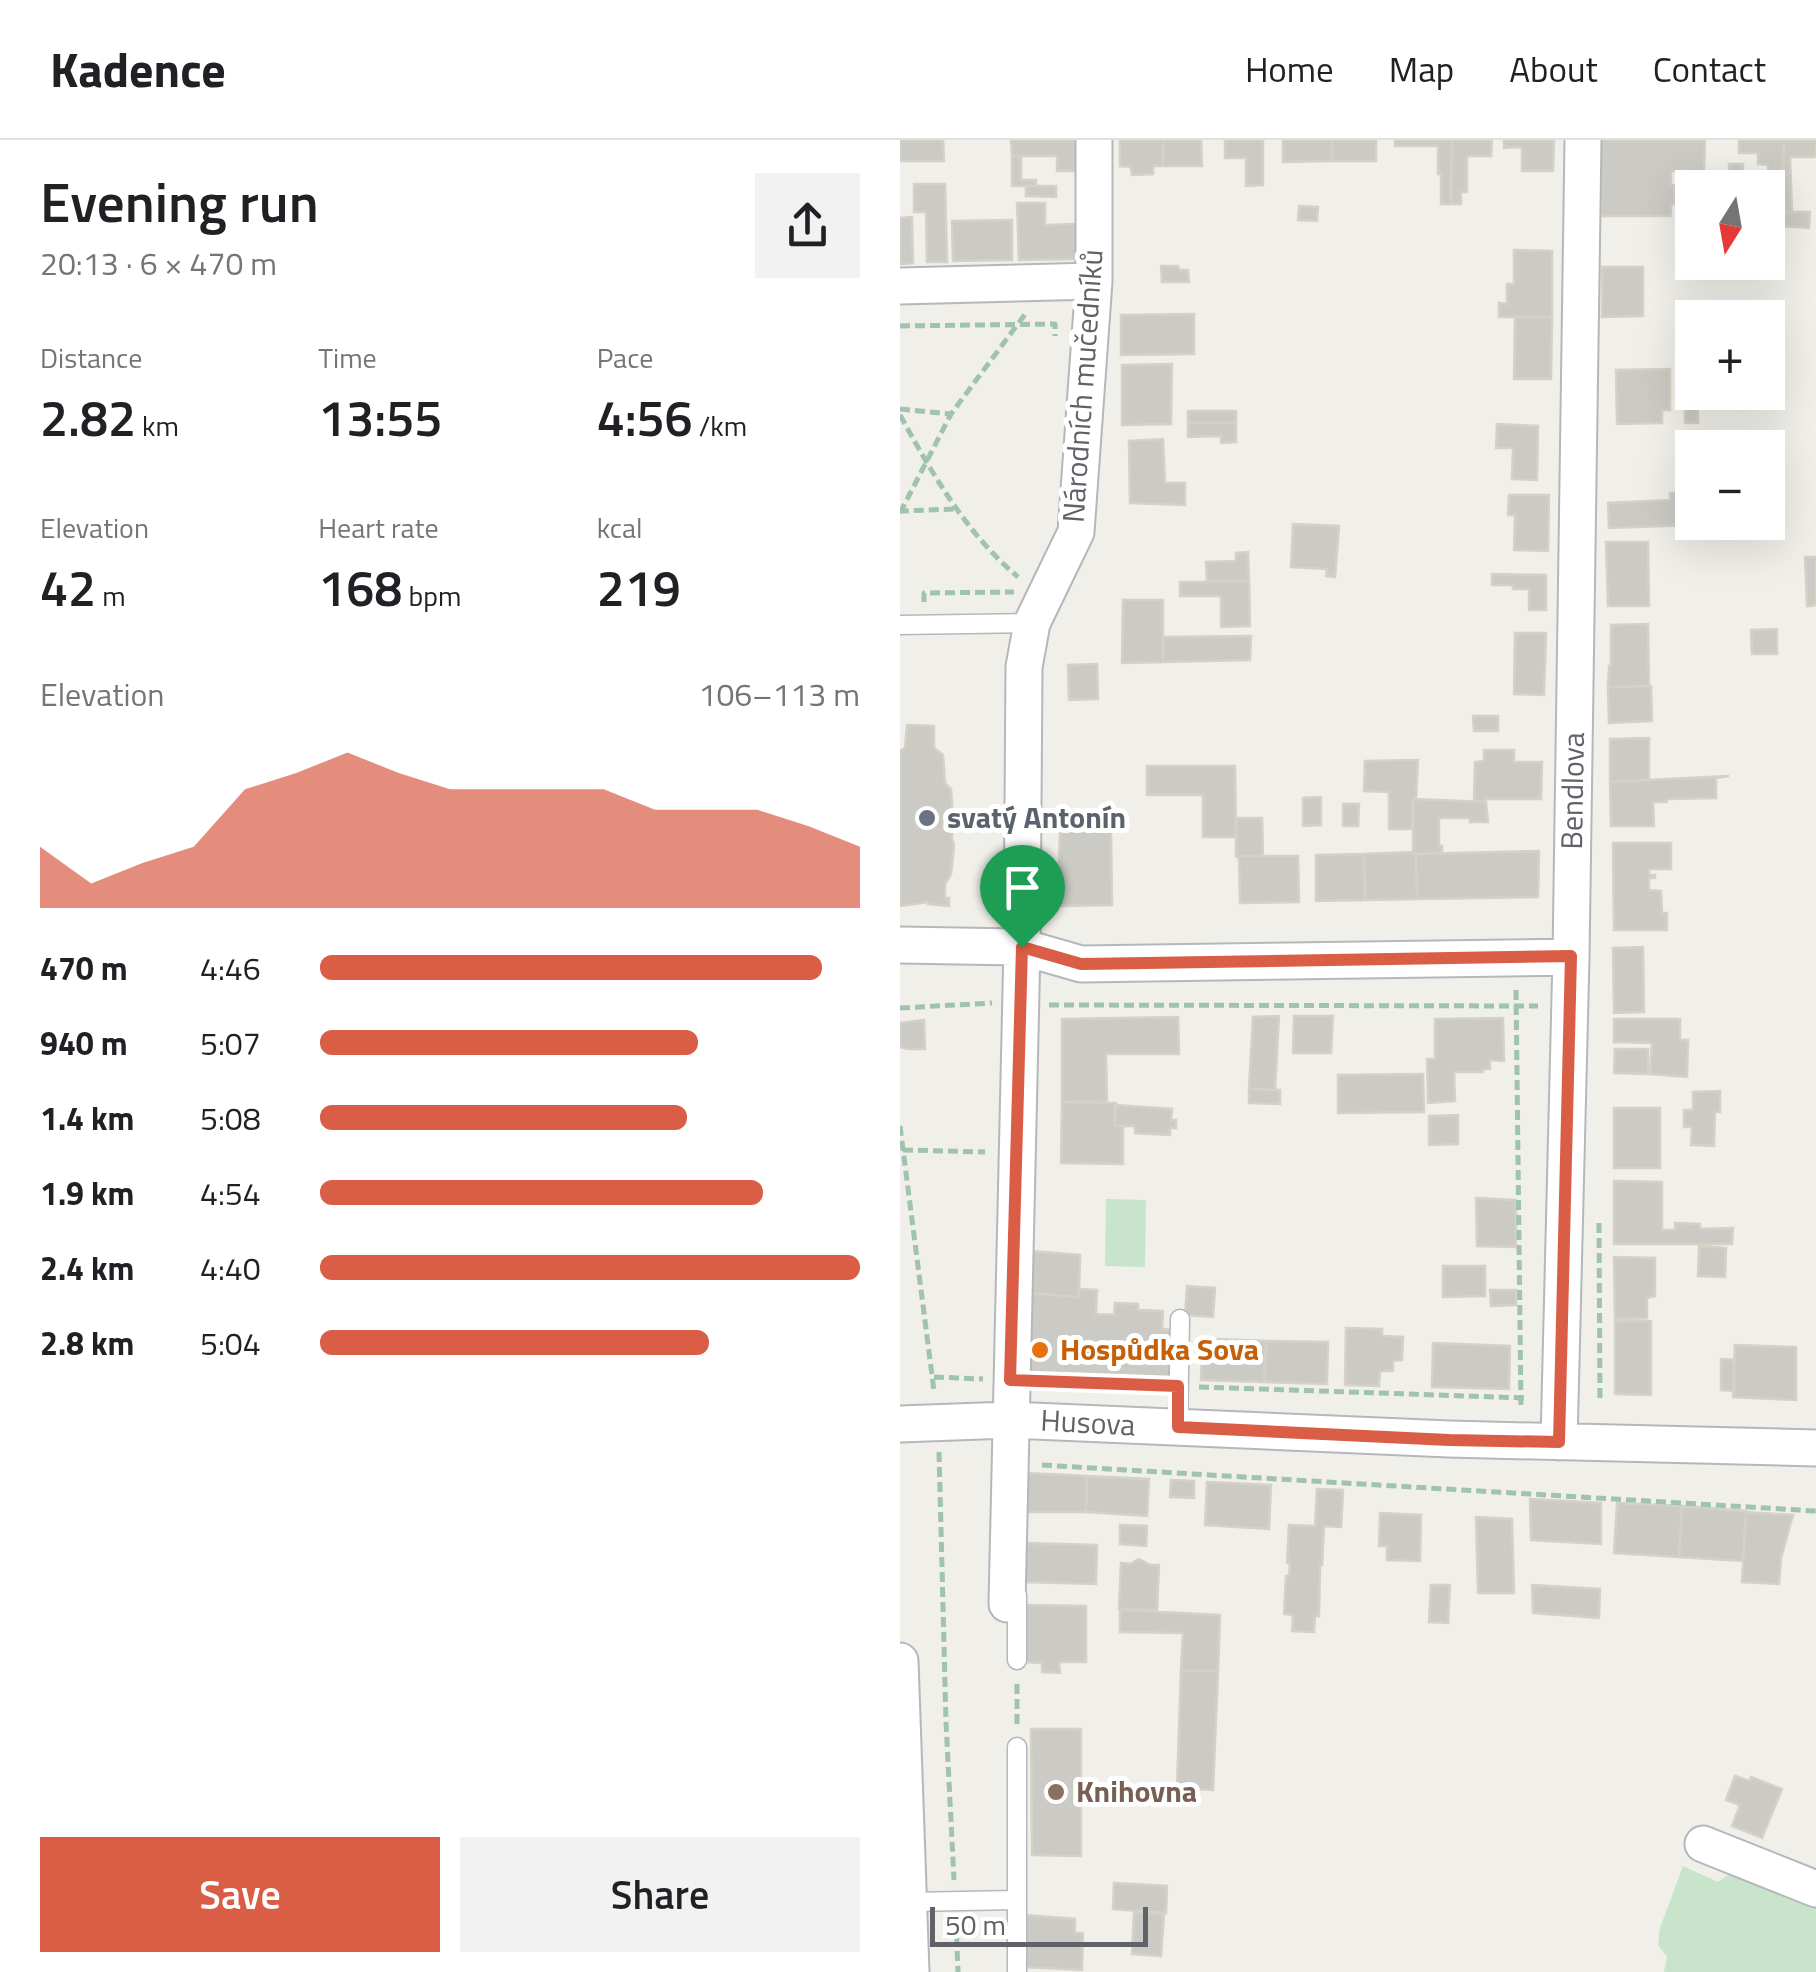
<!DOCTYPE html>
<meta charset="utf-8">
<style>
body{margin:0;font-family:"Titillium Web",sans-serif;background:#f2f2f2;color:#202124;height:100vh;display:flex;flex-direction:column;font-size:38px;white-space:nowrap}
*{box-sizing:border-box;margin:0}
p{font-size:32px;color:#757577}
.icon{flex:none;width:55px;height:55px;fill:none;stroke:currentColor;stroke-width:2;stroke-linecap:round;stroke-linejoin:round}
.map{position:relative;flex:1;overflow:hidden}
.details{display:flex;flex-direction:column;background:#fff;width:900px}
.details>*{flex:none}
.needle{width:65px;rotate:191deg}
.tools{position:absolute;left:775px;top:30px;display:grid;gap:20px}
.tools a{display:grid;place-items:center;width:110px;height:110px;border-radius:0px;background:#fff;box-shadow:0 10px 40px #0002;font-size:50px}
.scale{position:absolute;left:30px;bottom:25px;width:218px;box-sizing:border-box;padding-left:10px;border:5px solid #606267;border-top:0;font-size:28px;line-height:35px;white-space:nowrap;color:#606267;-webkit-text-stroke:8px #fff;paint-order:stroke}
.pin{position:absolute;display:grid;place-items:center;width:85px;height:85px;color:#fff;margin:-102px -42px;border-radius:50% 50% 50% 0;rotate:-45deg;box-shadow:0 0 10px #0007}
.pin .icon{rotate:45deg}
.round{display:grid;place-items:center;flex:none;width:105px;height:105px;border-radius:0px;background:#f2f2f2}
.summary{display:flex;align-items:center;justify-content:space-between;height:170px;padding:0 40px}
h1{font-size:55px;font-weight:600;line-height:75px}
.figures{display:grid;grid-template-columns:repeat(3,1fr);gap:15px;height:170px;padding:10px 40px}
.figures div{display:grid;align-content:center}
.figures b{font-size:50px;font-weight:600}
.figures small{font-size:28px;font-weight:400}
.figures p{font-size:28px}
.chart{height:280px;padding:20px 40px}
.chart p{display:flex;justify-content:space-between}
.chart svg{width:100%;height:180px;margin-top:10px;fill:#da5e45;opacity:.7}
.primary-button{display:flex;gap:20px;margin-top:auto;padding:20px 40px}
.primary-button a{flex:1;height:115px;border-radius:0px;background:#da5e45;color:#fff;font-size:40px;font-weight:600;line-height:115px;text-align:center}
.primary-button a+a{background:#f2f2f2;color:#202124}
ul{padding:0 40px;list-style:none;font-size:32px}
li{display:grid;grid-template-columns:160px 120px 1fr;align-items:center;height:75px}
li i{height:25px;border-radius:12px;background:#da5e45}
header{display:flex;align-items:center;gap:60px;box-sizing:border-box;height:140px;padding:0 50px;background:#fff;border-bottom:2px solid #e0e0e0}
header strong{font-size:48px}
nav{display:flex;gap:55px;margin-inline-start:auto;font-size:35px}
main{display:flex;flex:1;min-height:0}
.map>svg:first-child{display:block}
.green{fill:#c8e5cb}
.building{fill:#cccac5;stroke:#d4d2c7;stroke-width:2.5}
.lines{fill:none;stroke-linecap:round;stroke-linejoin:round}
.lane-casing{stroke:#b5b7bb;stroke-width:21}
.street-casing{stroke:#b5b7bb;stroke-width:39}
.path{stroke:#a0c3ae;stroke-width:5;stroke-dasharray:10 5;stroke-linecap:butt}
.lane{stroke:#fff;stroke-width:18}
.street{stroke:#fff;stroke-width:35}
.route-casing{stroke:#fff;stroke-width:20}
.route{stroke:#da5e45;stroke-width:12}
.worship-dot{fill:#6b7280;stroke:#fff;stroke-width:4}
.food-dot{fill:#e8710a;stroke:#fff;stroke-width:4}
.education-dot{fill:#8d6e63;stroke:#fff;stroke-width:4}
.labels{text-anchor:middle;stroke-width:10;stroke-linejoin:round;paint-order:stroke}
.street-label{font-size:30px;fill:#606267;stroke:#fff}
.worship-label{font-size:30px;font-weight:bold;fill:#5b616d;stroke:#fff;text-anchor:start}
.food-label{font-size:30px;font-weight:bold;fill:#c56008;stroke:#fff;text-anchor:start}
.education-label{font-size:30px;font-weight:bold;fill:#785e54;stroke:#fff;text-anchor:start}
</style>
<header>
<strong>Kadence</strong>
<nav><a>Home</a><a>Map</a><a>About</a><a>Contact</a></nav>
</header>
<main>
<section class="details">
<div class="summary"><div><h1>Evening run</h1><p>20:13 · 6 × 470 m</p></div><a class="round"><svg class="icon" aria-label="share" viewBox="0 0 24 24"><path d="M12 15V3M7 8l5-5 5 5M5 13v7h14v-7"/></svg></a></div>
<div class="figures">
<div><p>Distance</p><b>2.82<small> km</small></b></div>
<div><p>Time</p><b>13:55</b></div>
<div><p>Pace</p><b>4:56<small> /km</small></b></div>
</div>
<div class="figures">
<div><p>Elevation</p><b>42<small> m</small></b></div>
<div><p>Heart rate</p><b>168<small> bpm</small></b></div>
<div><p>kcal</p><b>219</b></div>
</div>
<div class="chart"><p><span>Elevation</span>106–113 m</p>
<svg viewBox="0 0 160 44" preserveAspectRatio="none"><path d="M0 44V29L10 38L20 33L30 29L40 15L50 11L60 6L70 11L80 15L90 15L100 15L110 15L120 20L130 20L140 20L150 24L160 29V44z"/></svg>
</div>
<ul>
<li><b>470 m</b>4:46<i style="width:93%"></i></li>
<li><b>940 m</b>5:07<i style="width:70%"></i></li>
<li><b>1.4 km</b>5:08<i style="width:68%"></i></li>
<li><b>1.9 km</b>4:54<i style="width:82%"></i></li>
<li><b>2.4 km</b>4:40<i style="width:100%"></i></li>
<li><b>2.8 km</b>5:04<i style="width:72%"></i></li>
</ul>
<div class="primary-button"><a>Save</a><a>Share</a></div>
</section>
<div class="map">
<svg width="916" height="1832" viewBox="0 0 916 1832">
<rect width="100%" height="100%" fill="#f0efe9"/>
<path class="green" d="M206 1059 246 1060 245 1127 205 1126Z
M783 1726 818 1742 831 1733 916 1768V1832H764L767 1817 758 1805 760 1788Z"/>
<path class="building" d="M0 0H43L44 21H0Z
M111 0H180L181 31H157V16H112Z
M220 0H263V26H253V34L232 35 231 27 220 26Z
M263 0H301L302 26H263Z
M325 0H363V45L346 46V18H325Z
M383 0H432V21L383 22Z
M432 0H476V21H432Z
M495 0H552L551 64H541V34H538V6H495Z
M552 0H592L591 16H567V52H561V64H551Z
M604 0H654L653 31H622V7L604 8Z
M701 0H805L804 31H771V45H774L775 64H771V76H701Z
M839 0H884L883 47H868V25L858 24V13H839Z
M884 0H916V17H890L892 72H881Z
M121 16V40H136V46H112V17Z
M829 24H843V46L829 47Z
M14 44H45L47 122H27L26 72H14Z
M126 46H156V57L126 56Z
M117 63H145V85L177 84 178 119 119 120Z
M399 66 418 67 417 81 398 80Z
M882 72H910L909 88 881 86Z
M12 77 13 123 0 124V78Z
M112 80V120L53 121 52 81Z
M614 110 652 111V177H599V163L607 164V144H614Z
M261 126H278L279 130H288L289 142H262Z
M702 127H743V176L702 177Z
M294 174V214L221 215V175Z
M615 177H652L651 239H614Z
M778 218H792V252H798V283H785V235H779Z
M272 224 271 284 222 285V225Z
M770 229V270H762V283L717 284 716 230Z
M288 271H336V283H288Z
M288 283H336V302L321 303V296L288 297Z
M597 284 638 286 637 340 612 339 613 308H596Z
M263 299 265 343H285V365L230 363 229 301Z
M770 353H792V385L709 388 708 363 770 360Z
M609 355H649L648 411 614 410 615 375H608Z
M393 384 439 386 435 437 426 436 427 429 391 427Z
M706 402H748L749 466H708Z
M348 412 349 441H307L306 422 336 421V413Z
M905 417H916V465L907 466Z
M592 434 646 435V470H629V449H613V445H592Z
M349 441 350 486 321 487V456H280V442Z
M223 460H263V522L222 523Z
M748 484 749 546 708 547 709 526H711V485Z
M877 489V514H852L851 490Z
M615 493H646L644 555 614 554Z
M351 496 350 520 263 522V497Z
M197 524 198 559 169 560 168 525Z
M751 546 752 581 709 583 708 547Z
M573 576H598V591H574Z
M7 585 34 586V608L43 615 45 643 51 649 53 681 52 699 54 705 51 734 45 744V758H49V766L28 764V762L0 766V611L5 608Z
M749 598V640L710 642V599Z
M584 610H614V622H642L641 659H586V662L574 661 575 622 584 621Z
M518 620 516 659H513L512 689H489V652L464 651 465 621Z
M247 626H335L336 697H303V655H247Z
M829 636 816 638V658L767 659V662H753L754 686H711L710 642Z
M421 657V685L403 686V658Z
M513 659 586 662 588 682H570V678H539V706H542V713L513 714Z
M443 664H459L458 686H443Z
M336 678H362L363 716H336Z
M211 689 212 765 161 766 159 728 160 690Z
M713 703H771V729H749V735H755V738H749V750L761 751 762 773H767V790H714Z
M639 711 638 757 517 759 516 714Z
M512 712V714H516L517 759 465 760 464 714Z
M464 714 465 760 416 761V715Z
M335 716H398L399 762 340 763 339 718Z
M743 807 744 872 714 873 713 808Z
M379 876 375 950 349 949 353 877Z
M394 876H433L431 913H393Z
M278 877 279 914H206L207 962H162V879Z
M603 878 604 921 590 920V929H583V932H554L555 961 528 963 527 919H535V879Z
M714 879H780V900H788L787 937 750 934 752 903 714 902Z
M24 880 25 909H8L0 907V883Z
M715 909H748V934L714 933Z
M523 934 524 972 438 973V935Z
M349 949 380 950V964L349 963Z
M820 951V972H815L814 1006 791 1005 792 987H784V970H793V952Z
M162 962 216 963 215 986H223V1024L161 1023Z
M215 965 272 969 271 980H276V988H270V995L235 993V986H215Z
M714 968H760V1028H714Z
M558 975V1004L529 1005V976Z
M714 1041 762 1042V1090H775V1083L800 1084V1089L833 1088 832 1104H714Z
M576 1058 616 1060V1107L577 1106Z
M799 1106 826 1108 825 1137 798 1136Z
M131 1111 180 1115 179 1157 130 1153Z
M714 1117 755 1118V1156L747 1158V1178L715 1179Z
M543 1126H585V1156L543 1157Z
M287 1146 315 1148 313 1177 285 1175Z
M179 1149 197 1150 196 1174 214 1175 215 1163 238 1164V1170L263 1171 262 1189 273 1190 271 1239 127 1234 130 1153 179 1157Z
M590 1150H616V1165L591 1166Z
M715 1181H751V1255L715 1254Z
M446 1188 482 1189V1196L503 1197 502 1220 493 1221V1231H480L479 1246 445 1245Z
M315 1199 366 1201V1220L339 1218V1214L314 1213Z
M366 1201 428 1202 427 1244 364 1242Z
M533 1203 610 1206 609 1249 532 1247Z
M835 1205 896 1207V1260L833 1257Z
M302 1213 339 1214V1218L365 1219 364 1242 301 1240Z
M821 1219 834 1220V1251L821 1250Z
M124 1333 187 1336 186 1372H125Z
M187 1336 249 1339 247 1376 186 1372Z
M271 1340 294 1341V1358L270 1357Z
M307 1342 371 1345 369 1389 305 1385Z
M417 1349 443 1350 441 1387 424 1386 422 1425H420L419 1476H415L414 1492 392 1491 393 1475 384 1474 386 1436H389L390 1423H387L389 1385 415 1386Z
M630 1359 701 1363V1404L631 1400Z
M717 1363 782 1366 779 1417 714 1413Z
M782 1366 846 1371 843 1421 779 1417Z
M846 1372 893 1375 881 1418 879 1444 842 1442Z
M480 1373 521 1375 520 1421 487 1420V1406H479Z
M576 1377 612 1379 614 1453H578Z
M220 1385 247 1386 246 1406 220 1404Z
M125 1403 197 1405 196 1444 124 1442Z
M239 1419 250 1425H259L257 1470 219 1469 221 1423 230 1424Z
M531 1445H550L548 1483 529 1482Z
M632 1445 700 1449 699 1478 633 1473Z
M125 1465 186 1466V1522H159L160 1533 142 1532V1523L125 1522Z
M220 1470 320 1475 318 1531H281L283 1493 220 1492Z
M281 1531H318L313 1650 277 1648Z
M131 1589H181V1716L132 1715Z
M835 1636 850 1641 851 1637 882 1649 862 1698 832 1686 840 1665 826 1660Z
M214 1743 267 1746 266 1773 213 1769Z
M234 1772 264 1774 261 1816 232 1814Z
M125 1775 175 1779V1793H183L182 1830 125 1827Z"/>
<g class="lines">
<defs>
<path id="lane" d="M0 485 132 483
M278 1287 280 1179
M117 1520V1455
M117 1607V1832
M9 1762 117 1760"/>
<path id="street" d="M0 146 194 141
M0 805 122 807 181 824 671 817
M0 1284 109 1280 549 1299 916 1308
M659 1302 671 817 683 0
M107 1464 122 807 124 527 132 483 176 392 194 141V0
M0 1521 11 1832
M803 1704 916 1749"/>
</defs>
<use href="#lane" class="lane-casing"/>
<use href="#street" class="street-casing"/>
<path class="path" d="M0 186 155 184V196
M0 269 51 274
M0 275C33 335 66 393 118 437
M0 369 1 371 55 369
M0 373 51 274 126 173
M24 462V453L114 452
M616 850 621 1269
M149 865 638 866
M0 868 92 863
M0 986 34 1251
M3 1010 85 1012
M699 1083 700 1260
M34 1237 83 1239
M144 1241 258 1245
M299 1247 627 1258
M39 1312 46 1582 54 1740
M142 1325 916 1371
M117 1584V1540
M56 1781 58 1832"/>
<use href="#lane" class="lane"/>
<use href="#street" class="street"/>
</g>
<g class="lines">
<defs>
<path id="route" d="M122 807 181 824 671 816 659 1302 549 1300 278 1287V1246L110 1240Z"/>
</defs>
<use href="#route" class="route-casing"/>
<use href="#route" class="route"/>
</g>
<circle class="worship-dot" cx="27" cy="678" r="10"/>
<circle class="food-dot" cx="140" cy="1210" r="10"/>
<circle class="education-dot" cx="156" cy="1652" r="10"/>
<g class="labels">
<g class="street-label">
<text transform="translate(183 246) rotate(-86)" y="10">Národních mučedníků</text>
<text transform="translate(673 651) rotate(-89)" y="10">Bendlova</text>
<text transform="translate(188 1283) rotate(3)" y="10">Husova</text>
</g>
<g class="worship-label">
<text x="47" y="688">svatý Antonín</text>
</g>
<g class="food-label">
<text x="160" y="1220">Hospůdka Sova</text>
</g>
<g class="education-label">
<text x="176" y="1662">Knihovna</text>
</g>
</g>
</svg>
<div class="tools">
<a><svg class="needle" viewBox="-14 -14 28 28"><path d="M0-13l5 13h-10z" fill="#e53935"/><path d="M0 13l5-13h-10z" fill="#757577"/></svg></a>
<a>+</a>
<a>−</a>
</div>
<div class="scale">50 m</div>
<div class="pin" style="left:122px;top:807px;background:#1e9e55"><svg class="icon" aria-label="arrive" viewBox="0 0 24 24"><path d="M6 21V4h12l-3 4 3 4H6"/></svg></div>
</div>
</main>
